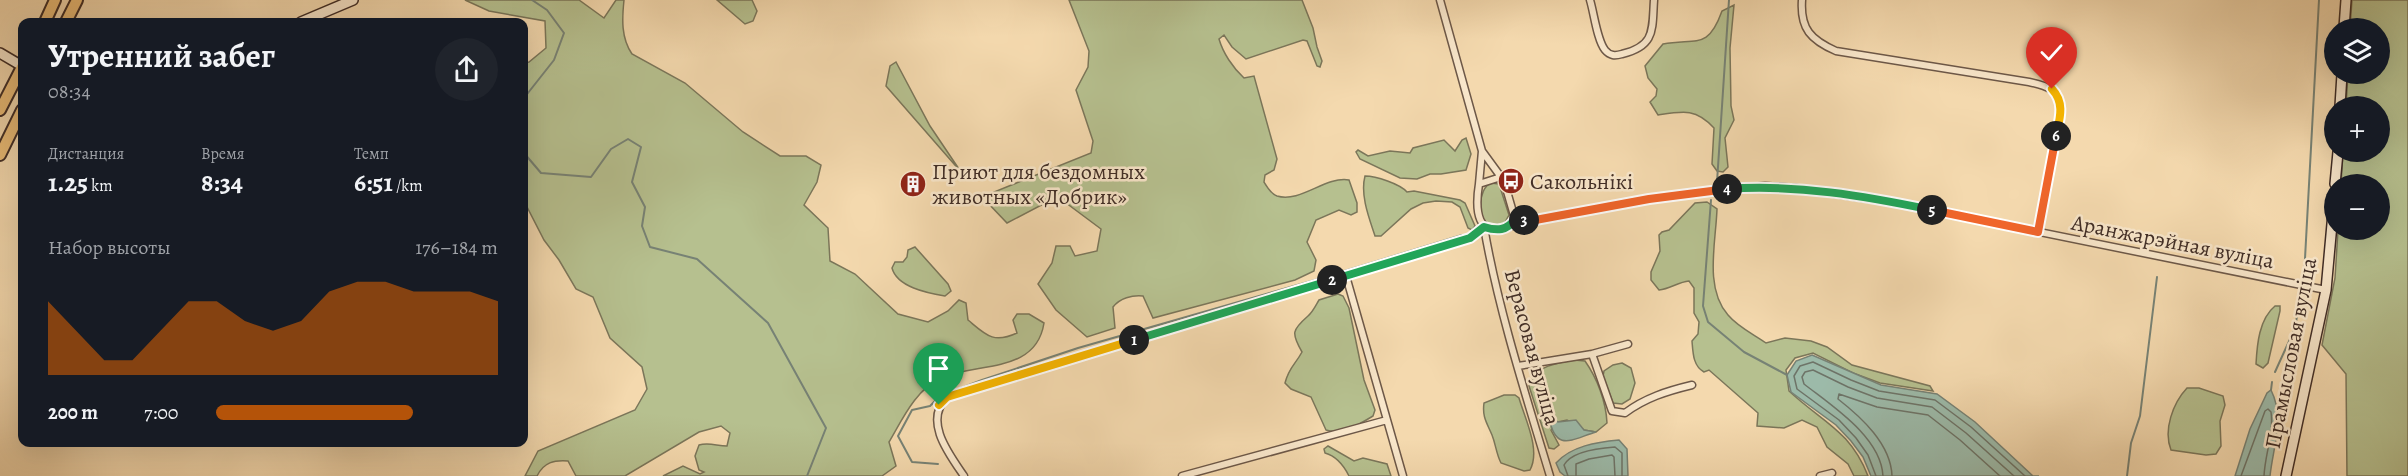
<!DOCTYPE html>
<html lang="ru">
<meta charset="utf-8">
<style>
body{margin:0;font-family:Alegreya,serif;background:#20242c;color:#f1f3f6;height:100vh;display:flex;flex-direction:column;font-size:22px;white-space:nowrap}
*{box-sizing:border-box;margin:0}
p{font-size:20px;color:#9ea1a6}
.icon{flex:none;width:33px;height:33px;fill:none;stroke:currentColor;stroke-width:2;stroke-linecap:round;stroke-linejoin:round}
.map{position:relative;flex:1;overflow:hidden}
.drawer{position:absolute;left:18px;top:18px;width:510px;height:429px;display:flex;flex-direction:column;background:#171b24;border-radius:12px;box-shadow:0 6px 24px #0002}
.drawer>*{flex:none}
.tools{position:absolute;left:2324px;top:18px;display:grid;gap:12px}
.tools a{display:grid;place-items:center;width:66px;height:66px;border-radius:50%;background:#171b24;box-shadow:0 6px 24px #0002;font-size:30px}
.pin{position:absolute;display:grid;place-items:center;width:51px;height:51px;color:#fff;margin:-62px -26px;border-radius:50% 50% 50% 0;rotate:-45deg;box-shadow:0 0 6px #0007}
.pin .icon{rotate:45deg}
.km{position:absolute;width:30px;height:30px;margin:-15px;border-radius:50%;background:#222;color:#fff;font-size:16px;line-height:30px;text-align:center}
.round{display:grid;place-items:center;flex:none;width:63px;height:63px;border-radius:32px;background:#20242c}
.overview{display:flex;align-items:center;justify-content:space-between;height:102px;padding:0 30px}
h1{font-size:33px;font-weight:700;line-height:45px}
.figures{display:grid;grid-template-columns:repeat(3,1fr);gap:9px;height:102px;padding:6px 30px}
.figures div{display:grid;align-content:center}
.figures b{font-size:26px;font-weight:700}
.figures small{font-size:16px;font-weight:400}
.figures p{font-size:16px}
.chart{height:168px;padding:12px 30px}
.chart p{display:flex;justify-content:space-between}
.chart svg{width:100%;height:108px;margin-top:6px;fill:#b45309;opacity:.7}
ul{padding:0 30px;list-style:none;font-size:20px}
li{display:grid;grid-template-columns:96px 72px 1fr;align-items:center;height:45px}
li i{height:15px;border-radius:8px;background:#b45309}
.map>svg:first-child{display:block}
.green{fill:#b6c08f;stroke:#7b765a;stroke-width:1.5}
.water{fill:#9cbaa9;stroke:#778275;stroke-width:1.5}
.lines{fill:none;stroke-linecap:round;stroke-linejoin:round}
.shore{stroke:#6e7468;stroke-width:1.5}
.stream{stroke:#778275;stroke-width:2}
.street-casing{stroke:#6d5848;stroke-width:9}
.secondary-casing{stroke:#402d26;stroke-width:12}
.primary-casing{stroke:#402d26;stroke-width:14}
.street{stroke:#f8e6ca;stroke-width:6}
.secondary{stroke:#f8e6ca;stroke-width:9}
.primary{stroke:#eabc77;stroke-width:10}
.split-1-casing{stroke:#fff;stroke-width:12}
.split-2-casing{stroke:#fff;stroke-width:12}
.split-3-casing{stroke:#fff;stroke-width:12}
.split-4-casing{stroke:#fff;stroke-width:12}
.split-5-casing{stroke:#fff;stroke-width:12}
.split-6-casing{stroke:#fff;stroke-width:12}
.split-7-casing{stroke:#fff;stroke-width:12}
.split-1{stroke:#f5b400;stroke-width:8}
.split-2{stroke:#22a559;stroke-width:8}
.split-3{stroke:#22a559;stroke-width:8}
.split-4{stroke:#f0652b;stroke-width:8}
.split-5{stroke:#22a559;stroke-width:8}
.split-6{stroke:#f0652b;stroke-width:8}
.split-7{stroke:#f5b400;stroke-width:8}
.labels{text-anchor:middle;stroke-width:5;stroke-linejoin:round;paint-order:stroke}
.poi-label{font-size:22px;fill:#402d26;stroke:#f8e6ca;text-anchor:start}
.street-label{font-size:22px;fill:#402d26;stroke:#f8e6ca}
</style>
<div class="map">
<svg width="2408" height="476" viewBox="0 0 2408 476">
<rect width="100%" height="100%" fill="#f4d9ae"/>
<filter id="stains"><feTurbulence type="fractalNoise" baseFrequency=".00333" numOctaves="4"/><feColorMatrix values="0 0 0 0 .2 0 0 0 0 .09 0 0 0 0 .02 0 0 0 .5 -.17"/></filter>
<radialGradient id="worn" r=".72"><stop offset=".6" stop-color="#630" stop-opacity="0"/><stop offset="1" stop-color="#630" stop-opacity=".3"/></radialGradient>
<path class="green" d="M465 0H579L604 18 616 0H624C622 19 621 38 632 54L685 83 743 132 780 156H806L821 165 817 182 804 205 828 228 830 261 855 274 898 314 928 322 948 311 959 300 966 303 968 320C986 335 993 344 1017 333L1013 320 1017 314H1029L1044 323C1036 374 978 362 941 378 916 389 902 420 889 442L896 466 882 476H663L683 466 700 474 704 472 699 470 695 456 699 445C709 442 717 446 727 446L730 433 721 426 699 432 625 476H576L568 461C554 460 544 462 537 476H525L538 451 635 410 647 389 642 367 610 338 593 297 576 289 559 260 544 240 524 201V63L529 62 546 48 545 21 489 11Z
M717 0H752L757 11 753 21 745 24Z
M1069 0H1302L1313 28 1317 47 1322 61 1320 67 1317 66 1307 41 1303 40 1246 59 1232 47 1224 35 1219 39C1223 53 1233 68 1244 78L1254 76 1277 159 1274 170 1265 175 1264 182C1267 187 1271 194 1277 196 1301 203 1325 176 1349 180L1357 203V212L1351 215 1339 210 1316 220 1307 242 1316 260 1314 271 1295 280 1153 318 1143 296C1132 295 1120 298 1113 307L1115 328 1087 337 1056 310 1038 284 1052 263 1056 246H1070L1075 256 1097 251 1101 229 1062 200 1049 201 1007 223 987 202 992 198 994 192 1091 153 1093 141 1076 90 1088 67 1089 51Z
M2352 0H2408V476H2347L2346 374 2322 345 2335 278 2338 230H2379V184H2341L2343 152H2379V106H2346L2348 74H2379V28H2350Z
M1734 5 1730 48 1731 106 1734 120 1725 138 1728 167 1723 172 1717 171 1712 164 1714 128C1696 108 1683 111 1658 115L1650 102 1656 96 1657 89 1648 78 1645 66 1663 44C1697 38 1708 50 1722 11Z
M896 62 930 126 961 172 886 86 890 66Z
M1466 138 1471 154 1466 170 1441 174H1430L1417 179 1400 178 1360 159 1356 152 1358 150 1368 156 1390 151 1410 153 1413 148 1444 140 1455 151 1462 140Z
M1365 176C1376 176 1400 184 1407 192L1414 191 1460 200 1465 203 1475 226 1472 230 1468 228 1460 207 1452 202 1436 201 1423 203 1411 209 1381 236H1375C1369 218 1360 195 1365 176Z
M1491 183 1499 184 1509 215 1504 224C1500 225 1494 227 1490 225 1476 221 1478 188 1491 183Z
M1707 202 1717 209C1716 242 1704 288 1728 315 1738 327 1753 334 1766 343L1785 338 1811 341 1827 347 1852 365 1930 386 1933 391 1880 383 1853 373 1813 353 1795 358 1786 370 1789 391C1822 422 1850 430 1868 476H1854L1848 464 1827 447 1817 427 1802 420 1784 428 1757 426 1758 413 1709 370 1704 372C1693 366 1693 353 1692 341L1698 334 1699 322 1694 313V288L1689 281C1678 282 1670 289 1659 290L1651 280V272L1660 251 1659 235 1662 232 1669 230 1695 203Z
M915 247 948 284 951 291 945 296C927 293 897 287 892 268L895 262H903L907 257 908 250Z
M1338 294 1343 296 1349 308 1364 380 1375 410 1373 416C1360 424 1342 435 1326 430L1311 397 1291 389 1285 383C1289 367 1295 365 1302 352 1291 333 1292 330 1308 316 1313 312 1316 305 1319 300Z
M2275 306H2280V311L2268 363 2263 368 2256 364C2257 345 2259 319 2275 306Z
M1574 360 1585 361C1597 378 1606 401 1607 423L1596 432 1584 430 1567 420 1558 422 1551 430 1559 445 1554 449 1549 448 1529 386C1536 365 1555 364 1574 360Z
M1622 363 1631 368 1635 383 1630 399 1622 404 1613 403 1603 376 1604 371 1613 365Z
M2187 388H2199L2223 396 2225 405 2220 421 2221 446 2216 454 2206 455 2171 450C2163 430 2173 403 2187 388Z
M1504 395H1515L1519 398C1525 419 1541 450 1530 470L1524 471 1501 463C1496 453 1496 445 1492 435 1487 423 1482 417 1484 403Z
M1328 446 1354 461 1363 458 1387 464 1391 476H1349C1344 466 1336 456 1325 453L1324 449Z"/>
<path class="water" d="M1812 355 1881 385 1937 394 1975 422 2033 476H2039H1871L1863 457 1851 441 1836 425 1791 392 1787 375 1796 361Z
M2271 390C2285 418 2273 447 2270 476H2235L2250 429 2267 393Z
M1552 417 1558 422 1576 420 1584 430 1596 432C1572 439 1556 453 1549 418Z
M1619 440 1627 449 1628 476H1565L1560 472 1556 463C1571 446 1597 442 1619 440Z"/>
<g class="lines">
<path class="shore" d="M1568 476 1564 465C1572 451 1600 448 1615 447L1622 453V476
M1576 476V464L1589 459 1612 455 1614 457 1615 476
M1876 476 1868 455 1856 438 1839 420 1797 389 1794 376 1800 366 1813 362 1851 380 1879 391 1935 400 1971 427 2025 476
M1883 476C1881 437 1832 406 1804 384L1802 377 1805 372 1813 370 1848 387 1877 398 1932 407 1966 433 2014 476
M1892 476C1891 444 1861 417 1838 399L1839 394 1877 407 1928 415 1960 440 2000 476
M2241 476 2265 411 2268 409 2271 412C2274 433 2265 454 2264 476"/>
<path class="stream" d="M524 98 554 60 564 33 547 10 532 0
M524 153 541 173 591 177 611 149 628 139 641 147 632 182 645 207 642 226 650 247 697 259 768 323 826 428 807 476
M1717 182 1729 0
M1711 200 1703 306 1708 322 1744 352 1787 375
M2304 277 2319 0
M2275 372 2295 328 2301 292
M2271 390 2272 382
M938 464 912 462 898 436 912 410 930 406 940 396 982 380 1078 348 1315 280 1462 235
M2127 476 2131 443 2140 416 2157 277"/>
<defs>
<path id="street" d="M1440 0 1482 151 1479 184
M1590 0C1594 13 1597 40 1605 50 1610 56 1615 56 1622 54 1656 46 1652 29 1654 0
M1802 0C1800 29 1811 40 1836 51L2029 82C2047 86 2059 89 2061 109L2038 232
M1482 151 1501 177
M1501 177 1504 181 1515 219 1511 226C1476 241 1475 209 1479 184Z
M1515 219 1530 221 1649 199 1723 189 1765 186 1795 188 1891 202 2326 290
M1346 276 1403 476
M1592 354 1612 411 1625 413C1645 398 1667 391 1692 385
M1518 366 1592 354 1628 344
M964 476C949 454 923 421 947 397L1470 238 1484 227C1498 309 1526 396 1550 476
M1182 476 1387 420
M1820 476 1832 473"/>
<path id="secondary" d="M301 22 353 0
M2344 28 2346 0
M0 53 22 66
M2340 106 2342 74
M2335 184 2338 152
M2286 476 2326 290 2334 202"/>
<path id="primary" d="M45 22 55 0
M66 22 77 0
M0 110 22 67
M0 155 22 110"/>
</defs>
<use href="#street" class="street-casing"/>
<use href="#secondary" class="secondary-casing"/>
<use href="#primary" class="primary-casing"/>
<use href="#street" class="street"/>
<use href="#secondary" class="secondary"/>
<use href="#primary" class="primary"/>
</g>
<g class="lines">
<defs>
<path id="split-1" d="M939 405 947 397 1134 340"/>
<path id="split-2" d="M1134 340 1332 280"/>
<path id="split-3" d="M1332 280 1470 238 1484 227C1497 231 1507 231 1515 219L1524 220"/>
<path id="split-4" d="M1524 220 1530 221 1649 199 1727 189"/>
<path id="split-5" d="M1727 189C1796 184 1865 196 1932 210"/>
<path id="split-6" d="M1932 210 2038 232 2056 136"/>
<path id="split-7" d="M2052 89C2065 103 2060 118 2056 136"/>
</defs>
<use href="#split-1" class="split-1-casing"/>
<use href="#split-2" class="split-2-casing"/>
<use href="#split-3" class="split-3-casing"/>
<use href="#split-4" class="split-4-casing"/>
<use href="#split-5" class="split-5-casing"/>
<use href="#split-6" class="split-6-casing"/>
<use href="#split-7" class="split-7-casing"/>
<use href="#split-1" class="split-1"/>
<use href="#split-2" class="split-2"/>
<use href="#split-3" class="split-3"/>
<use href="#split-4" class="split-4"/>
<use href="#split-5" class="split-5"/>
<use href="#split-6" class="split-6"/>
<use href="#split-7" class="split-7"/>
</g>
<defs>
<symbol id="bus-disc" viewBox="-11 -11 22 22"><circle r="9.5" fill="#8f2418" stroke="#f8e6ca"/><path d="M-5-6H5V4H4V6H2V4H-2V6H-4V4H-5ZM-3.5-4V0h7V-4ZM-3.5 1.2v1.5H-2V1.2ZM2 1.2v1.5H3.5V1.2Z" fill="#fff"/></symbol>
<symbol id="building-disc" viewBox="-11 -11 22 22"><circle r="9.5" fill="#8f2418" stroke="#f8e6ca"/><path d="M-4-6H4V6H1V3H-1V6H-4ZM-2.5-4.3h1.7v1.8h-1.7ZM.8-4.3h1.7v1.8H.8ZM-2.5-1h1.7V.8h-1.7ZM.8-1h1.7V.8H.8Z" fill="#fff"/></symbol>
</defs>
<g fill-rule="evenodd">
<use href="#bus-disc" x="1496" y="166" width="30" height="30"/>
<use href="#building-disc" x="898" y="169" width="30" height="30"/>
</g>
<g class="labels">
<g class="poi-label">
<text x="932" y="179">Приют для бездомных<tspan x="932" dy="25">животных «Добрик»</tspan></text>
<text x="1530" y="189">Сакольнікі</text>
</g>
<g class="street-label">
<text transform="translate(2173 241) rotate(11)" y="8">Аранжарэйная вуліца</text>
<text transform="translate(1533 347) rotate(75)" y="8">Верасовая вуліца</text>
<text transform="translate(2290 353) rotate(-79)" y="8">Прамысловая вуліца</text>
</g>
</g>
<rect width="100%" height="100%" filter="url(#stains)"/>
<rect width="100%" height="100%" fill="url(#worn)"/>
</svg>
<div class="tools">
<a><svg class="icon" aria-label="layers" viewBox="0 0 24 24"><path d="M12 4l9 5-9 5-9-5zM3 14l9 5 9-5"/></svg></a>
<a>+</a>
<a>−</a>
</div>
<div class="pin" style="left:939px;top:405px;background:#1e9e55"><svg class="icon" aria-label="arrive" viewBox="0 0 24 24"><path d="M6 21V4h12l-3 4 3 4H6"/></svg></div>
<div class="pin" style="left:2052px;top:89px;background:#d93025"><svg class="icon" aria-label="check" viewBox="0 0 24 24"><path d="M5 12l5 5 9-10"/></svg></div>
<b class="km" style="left:1134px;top:340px">1</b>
<b class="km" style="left:1332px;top:280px">2</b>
<b class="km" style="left:1524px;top:220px">3</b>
<b class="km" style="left:1727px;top:189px">4</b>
<b class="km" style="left:1932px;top:210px">5</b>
<b class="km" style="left:2056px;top:136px">6</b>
<section class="drawer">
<div class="overview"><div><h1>Утренний забег</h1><p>08:34</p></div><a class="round"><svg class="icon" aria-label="share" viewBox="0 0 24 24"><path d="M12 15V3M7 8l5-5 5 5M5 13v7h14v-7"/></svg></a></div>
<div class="figures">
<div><p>Дистанция</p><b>1.25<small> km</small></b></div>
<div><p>Время</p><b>8:34</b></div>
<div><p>Темп</p><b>6:51<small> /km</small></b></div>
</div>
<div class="chart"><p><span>Набор высоты</span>176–184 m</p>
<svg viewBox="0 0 160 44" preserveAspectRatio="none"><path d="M0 44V14L10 26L20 38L30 38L40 26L50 14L60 14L70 22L80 26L90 22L100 10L110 6L120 6L130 10L140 10L150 10L160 14V44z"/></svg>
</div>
<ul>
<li><b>200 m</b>7:00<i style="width:70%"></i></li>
</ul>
</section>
</div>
